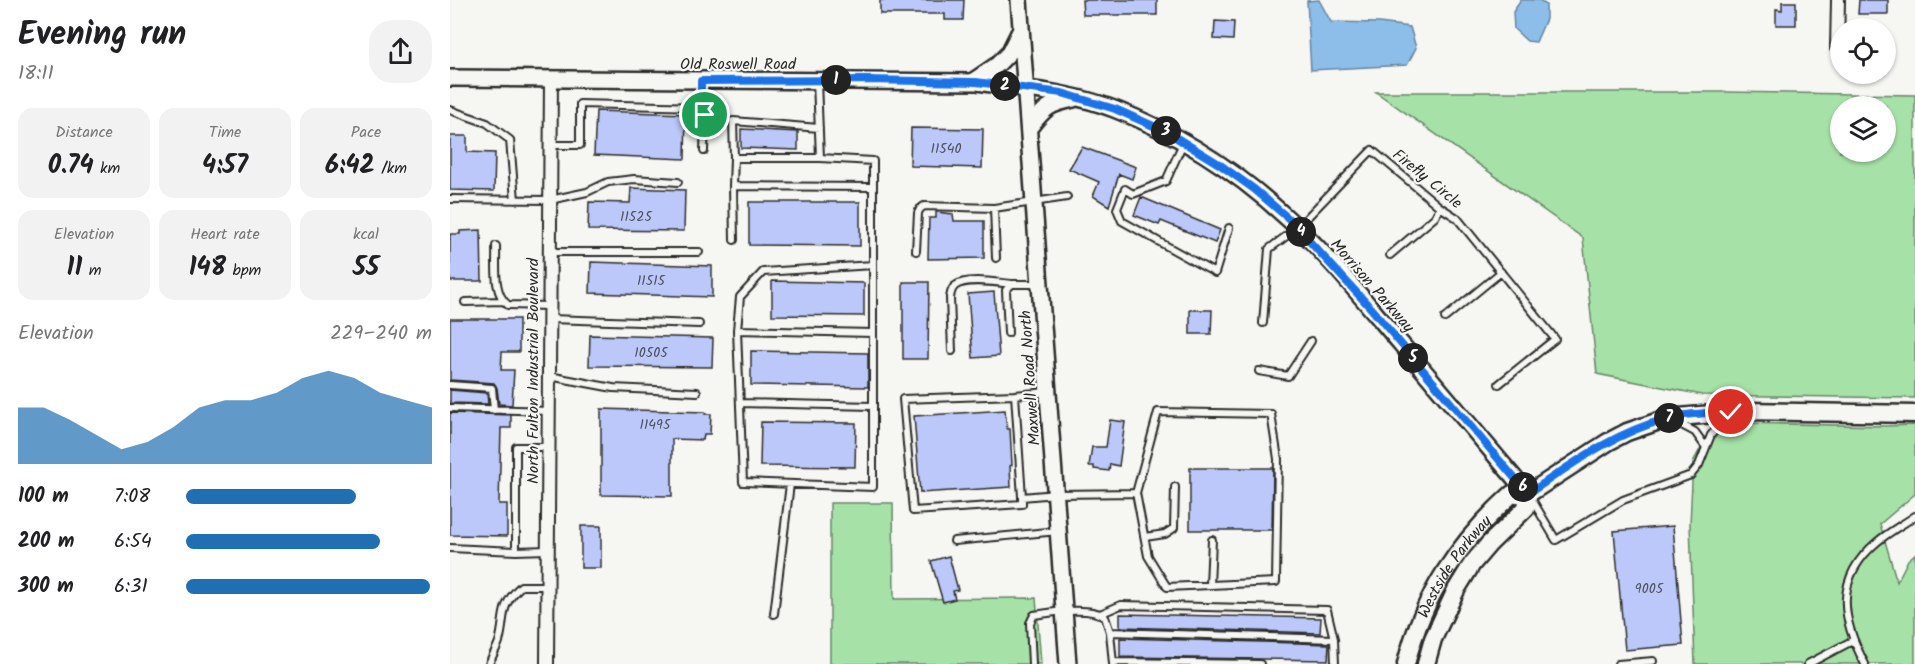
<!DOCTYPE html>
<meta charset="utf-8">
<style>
body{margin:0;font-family:Kalam,sans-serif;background:#f2f2f2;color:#202124;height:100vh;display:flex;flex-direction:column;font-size:22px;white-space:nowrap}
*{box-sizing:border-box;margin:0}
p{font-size:20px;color:#757577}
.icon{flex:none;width:33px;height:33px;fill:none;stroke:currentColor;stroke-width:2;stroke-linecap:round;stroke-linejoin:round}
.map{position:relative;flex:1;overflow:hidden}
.drawer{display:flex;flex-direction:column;background:#fff;width:450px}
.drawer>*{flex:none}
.fabs{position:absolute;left:1380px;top:18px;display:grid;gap:12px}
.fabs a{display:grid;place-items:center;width:66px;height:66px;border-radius:50%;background:#fff;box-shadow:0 2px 4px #0004;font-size:30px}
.pin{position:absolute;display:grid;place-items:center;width:51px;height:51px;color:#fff;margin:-26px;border:3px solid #fff;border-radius:50%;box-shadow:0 2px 6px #0007}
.km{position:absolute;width:30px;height:30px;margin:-15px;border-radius:50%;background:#222;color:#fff;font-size:16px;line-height:30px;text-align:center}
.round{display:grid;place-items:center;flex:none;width:63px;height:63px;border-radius:24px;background:#f2f2f2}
.overview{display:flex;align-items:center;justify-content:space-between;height:102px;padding:0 18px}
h1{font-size:33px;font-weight:600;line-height:45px}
.stats{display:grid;grid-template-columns:repeat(3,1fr);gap:9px;height:102px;padding:6px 18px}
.stats div{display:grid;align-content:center;border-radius:15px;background:#f2f2f2;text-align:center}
.stats b{font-size:26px;font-weight:600}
.stats small{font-size:16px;font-weight:400}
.stats p{font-size:16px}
.chart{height:168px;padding:12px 18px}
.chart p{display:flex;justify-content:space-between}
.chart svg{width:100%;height:108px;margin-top:6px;fill:#1f6fb2;opacity:.7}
ul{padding:0 18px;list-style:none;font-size:20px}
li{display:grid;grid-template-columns:96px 72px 1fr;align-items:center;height:45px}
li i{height:15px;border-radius:8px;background:#1f6fb2}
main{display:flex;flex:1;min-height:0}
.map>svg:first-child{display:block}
.green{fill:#a6e1a7;stroke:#688669;stroke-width:1.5;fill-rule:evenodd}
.water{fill:#8dbee9;stroke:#66839d;stroke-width:1.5}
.building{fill:#bbc8f9;stroke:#2b2b2b;stroke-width:1.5}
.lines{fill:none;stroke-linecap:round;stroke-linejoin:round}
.service-casing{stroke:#2b2b2b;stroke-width:10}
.minor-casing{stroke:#2b2b2b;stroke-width:16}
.tertiary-casing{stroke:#2b2b2b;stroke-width:20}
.secondary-casing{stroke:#2b2b2b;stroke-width:21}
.service{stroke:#f6f6f2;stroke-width:6}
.minor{stroke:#f6f6f2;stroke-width:12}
.tertiary{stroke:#f6f6f2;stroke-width:15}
.secondary{stroke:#f6f6f2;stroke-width:16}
.route-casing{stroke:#fff;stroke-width:12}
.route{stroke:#1a73e8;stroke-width:8}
.labels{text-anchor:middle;stroke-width:4.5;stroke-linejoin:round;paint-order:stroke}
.number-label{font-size:14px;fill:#4f525e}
.street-label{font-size:16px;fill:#2b2b2b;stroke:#f6f6f2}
</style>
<main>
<section class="drawer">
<div class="overview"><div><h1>Evening run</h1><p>18:11</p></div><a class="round"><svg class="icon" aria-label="share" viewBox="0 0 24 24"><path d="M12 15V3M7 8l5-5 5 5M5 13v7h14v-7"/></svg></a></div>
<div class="stats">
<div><p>Distance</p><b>0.74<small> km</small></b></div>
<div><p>Time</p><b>4:57</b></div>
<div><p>Pace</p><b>6:42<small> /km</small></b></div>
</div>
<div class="stats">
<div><p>Elevation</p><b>11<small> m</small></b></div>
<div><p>Heart rate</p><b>148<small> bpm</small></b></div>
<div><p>kcal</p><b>55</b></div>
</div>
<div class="chart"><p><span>Elevation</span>229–240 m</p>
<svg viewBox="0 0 160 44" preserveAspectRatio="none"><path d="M0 44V21L10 21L20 26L30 32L40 38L50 35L60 29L70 21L80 18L90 18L100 15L110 9L120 6L130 9L140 15L150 18L160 21V44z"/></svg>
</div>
<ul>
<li><b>100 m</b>7:08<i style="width:69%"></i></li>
<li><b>200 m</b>6:54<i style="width:79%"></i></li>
<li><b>300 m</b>6:31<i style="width:99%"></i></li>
</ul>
</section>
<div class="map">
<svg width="1465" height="664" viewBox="0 0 1465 664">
<rect width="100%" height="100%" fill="#f6f6f2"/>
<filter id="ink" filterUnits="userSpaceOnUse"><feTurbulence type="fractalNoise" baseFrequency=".0167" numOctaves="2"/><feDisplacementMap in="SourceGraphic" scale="12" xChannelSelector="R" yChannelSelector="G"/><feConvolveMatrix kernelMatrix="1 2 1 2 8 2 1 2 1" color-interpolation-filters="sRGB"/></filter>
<g filter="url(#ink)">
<path class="green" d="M926 92H1277L1465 95V398L1252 395 1147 374 1133 238ZM1436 106V152H1390V106Z
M1291 423 1435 426 1465 425V494L1430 524 1447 582 1458 560 1465 554V664H1245L1240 524 1243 462 1259 433Z
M380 503H443L444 599 586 598 591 664H380Z"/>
<path class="water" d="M869 0 881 22 929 23 960 27 966 48 957 65 861 70 857 1Z
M1071 0H1089L1096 5V19L1086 42 1077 41 1064 29 1063 12Z"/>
<path class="building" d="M430 0H514L513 20H495V14H430Z
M632 0H707V15H633Z
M1409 0H1438V14H1408Z
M1332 2H1346V25H1326V9L1332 10Z
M765 21 784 22 783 40 764 39Z
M146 111 236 114 235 159 144 155Z
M461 128 533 129 532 168 460 166Z
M291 129 348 132V150L291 148Z
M0 136H17V152L45 153 44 191 0 190Z
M632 147 686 167 682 179 669 174 659 206 643 196 649 182 619 169Z
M181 188 235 190 234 231 138 230 139 202 180 203Z
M691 197 770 230 765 243 711 221 709 225 684 215Z
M299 202H410V246L299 245Z
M486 212 503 214 504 221H534V258L478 259 479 218H486Z
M31 230 32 281H0V234H10V231Z
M141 262 262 266V297L140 293Z
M322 281 414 283V316L322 315Z
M453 282H479L478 359H453Z
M544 292 549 356 523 358 518 294Z
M740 310H762L761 334H740Z
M0 319H69V352H52L51 370H64L62 405 49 404 47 388 44 383 0 380Z
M140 335 263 338 262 367 139 366Z
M301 351 418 353V387L301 385Z
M0 390 37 393 38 404 0 403Z
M151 409 255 412V414H261L260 434H254L253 440 222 439V496L151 495Z
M555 410 557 429H560L562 465 560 466 561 487 470 493 464 416Z
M0 413 61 415V428H51L49 504H57V536L0 535Z
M660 420 675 422 669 466 660 464 659 471 644 469V466H639L642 447H656Z
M311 422 406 423 405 467 310 466Z
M740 468H823L822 530H740Z
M131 526H151V568H131Z
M1223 526 1233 645 1175 650 1164 531Z
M499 556 508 590 503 591 505 599 493 602 481 561Z
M670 614 871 618 870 633 670 627Z
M670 638 879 644 878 660 670 657Z"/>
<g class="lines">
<defs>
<path id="service" d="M367 81 370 158 423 161V487L293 482 287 330 290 297 313 272 423 265
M251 107 255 122 254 151
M0 110 37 123 60 140 65 200
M733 143 716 181 683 194 675 189 667 209 672 221 765 273 779 228
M101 145H130V104L251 107V81
M284 158 283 121 369 128
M370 158H284L283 186 423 187
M283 186 284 240
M0 199 100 200 137 192 158 182 184 179 228 182
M544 208 546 258
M46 246C47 264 42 293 58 305L99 306
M466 251 468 213 470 209 474 206 544 208 617 197
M100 252H249
M940 255 985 217 990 207
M15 302 53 301
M995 318 1051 272
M100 319 249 324
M813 323 819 249 847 228 922 150 990 207 1007 218 1105 339 1049 384
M287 330 423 333
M558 333 556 290 562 284H589
M502 351 500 298C501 293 501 289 505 286 516 277 549 283 562 284
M809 371 838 376 861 341
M99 376 163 388 247 392
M0 385 42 388 44 410
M565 395 597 392
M290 403 423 406
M0 408 99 411
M1224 421 1245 432 1255 446
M572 497 565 395 453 399 463 511 572 504V497L606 494 686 493 708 412 821 414 828 459 826 582 717 587 698 556 686 493
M1081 498 1106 540 1173 500 1241 475 1249 465 1261 435 1277 417
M695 537 715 534 724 528 725 487
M504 541 608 531
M0 548 66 551
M98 550 66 551V447H98
M760 585 762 540
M324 614 340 484
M650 614 671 605 877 610 884 639
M660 632 884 639 885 664
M663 662 810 664
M39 664C42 656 46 650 49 642 56 617 48 607 71 586H97
M582 664 580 623 584 615C602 612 641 606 655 617L660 632 663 664
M1168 664 1203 661
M1358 664 1402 641
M1415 664C1391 619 1384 578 1427 542 1439 532 1452 525 1465 516"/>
<path id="minor" d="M1387 48 1388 0
M97 664 101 79"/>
<path id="tertiary" d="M569 0 618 664
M0 78 527 82C573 89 620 92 664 109 728 133 786 171 836 217 878 254 915 302 952 345 994 394 1036 444 1078 494
M522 82 547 65 559 53 571 29
M579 128C595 108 598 104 624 99"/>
<g id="secondary">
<path id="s1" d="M956 664C973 595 1009 542 1062 494H1078L1158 442 1177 432 1218 418 1297 411 1465 414"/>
<path d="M976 664 983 639 1006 590 1022 564 1039 544 1076 508 1078 494"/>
</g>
</defs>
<use href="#service" class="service-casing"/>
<use href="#minor" class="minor-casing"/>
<use href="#tertiary" class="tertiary-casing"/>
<use href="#secondary" class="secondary-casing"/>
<use href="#service" class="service"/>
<use href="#minor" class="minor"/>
<use href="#tertiary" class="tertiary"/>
<use href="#secondary" class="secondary"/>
</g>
</g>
<g class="lines" filter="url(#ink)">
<defs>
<path id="route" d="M255 115 251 107V81L415 80 526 82 612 93 665 109 717 132 769 164 804 189 838 218 918 305 1078 494C1122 464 1165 432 1217 419 1237 413 1260 413 1281 412"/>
</defs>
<use href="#route" class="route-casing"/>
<use href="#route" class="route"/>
</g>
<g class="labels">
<g class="number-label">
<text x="496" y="153">11540</text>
<text x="186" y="221">11525</text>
<text x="201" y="285">11515</text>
<text x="201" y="357">10505</text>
<text x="205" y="429">11495</text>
<text x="1199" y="593">9005</text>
</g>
<g class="street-label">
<text x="288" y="69">Old Roswell Road</text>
<text transform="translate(978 178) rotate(39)" y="6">Firefly Circle</text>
<text transform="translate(923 285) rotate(49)" y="6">Morrison Parkway</text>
<text transform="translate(82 371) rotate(-90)" y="6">North Fulton Industrial Boulevard</text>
<text transform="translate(579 378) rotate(-94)" y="6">Maxwell Road North</text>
<text dy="6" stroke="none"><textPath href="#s1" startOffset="110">Westside Parkway</textPath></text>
</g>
</g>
</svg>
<div class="fabs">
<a><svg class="icon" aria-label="locate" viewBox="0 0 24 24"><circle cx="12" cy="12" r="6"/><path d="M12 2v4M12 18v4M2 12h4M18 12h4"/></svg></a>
<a><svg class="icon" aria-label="layers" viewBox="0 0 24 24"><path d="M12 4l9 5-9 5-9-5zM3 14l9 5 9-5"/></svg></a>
</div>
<div class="pin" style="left:255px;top:115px;background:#1e9e55"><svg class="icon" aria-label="arrive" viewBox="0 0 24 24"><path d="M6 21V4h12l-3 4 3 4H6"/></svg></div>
<div class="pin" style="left:1281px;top:412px;background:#d93025"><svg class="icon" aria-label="check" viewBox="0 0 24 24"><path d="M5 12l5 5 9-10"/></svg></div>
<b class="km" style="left:386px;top:80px">1</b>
<b class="km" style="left:555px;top:86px">2</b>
<b class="km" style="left:716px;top:131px">3</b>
<b class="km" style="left:851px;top:232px">4</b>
<b class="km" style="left:963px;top:358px">5</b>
<b class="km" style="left:1073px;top:487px">6</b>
<b class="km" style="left:1219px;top:418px">7</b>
</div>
</main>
